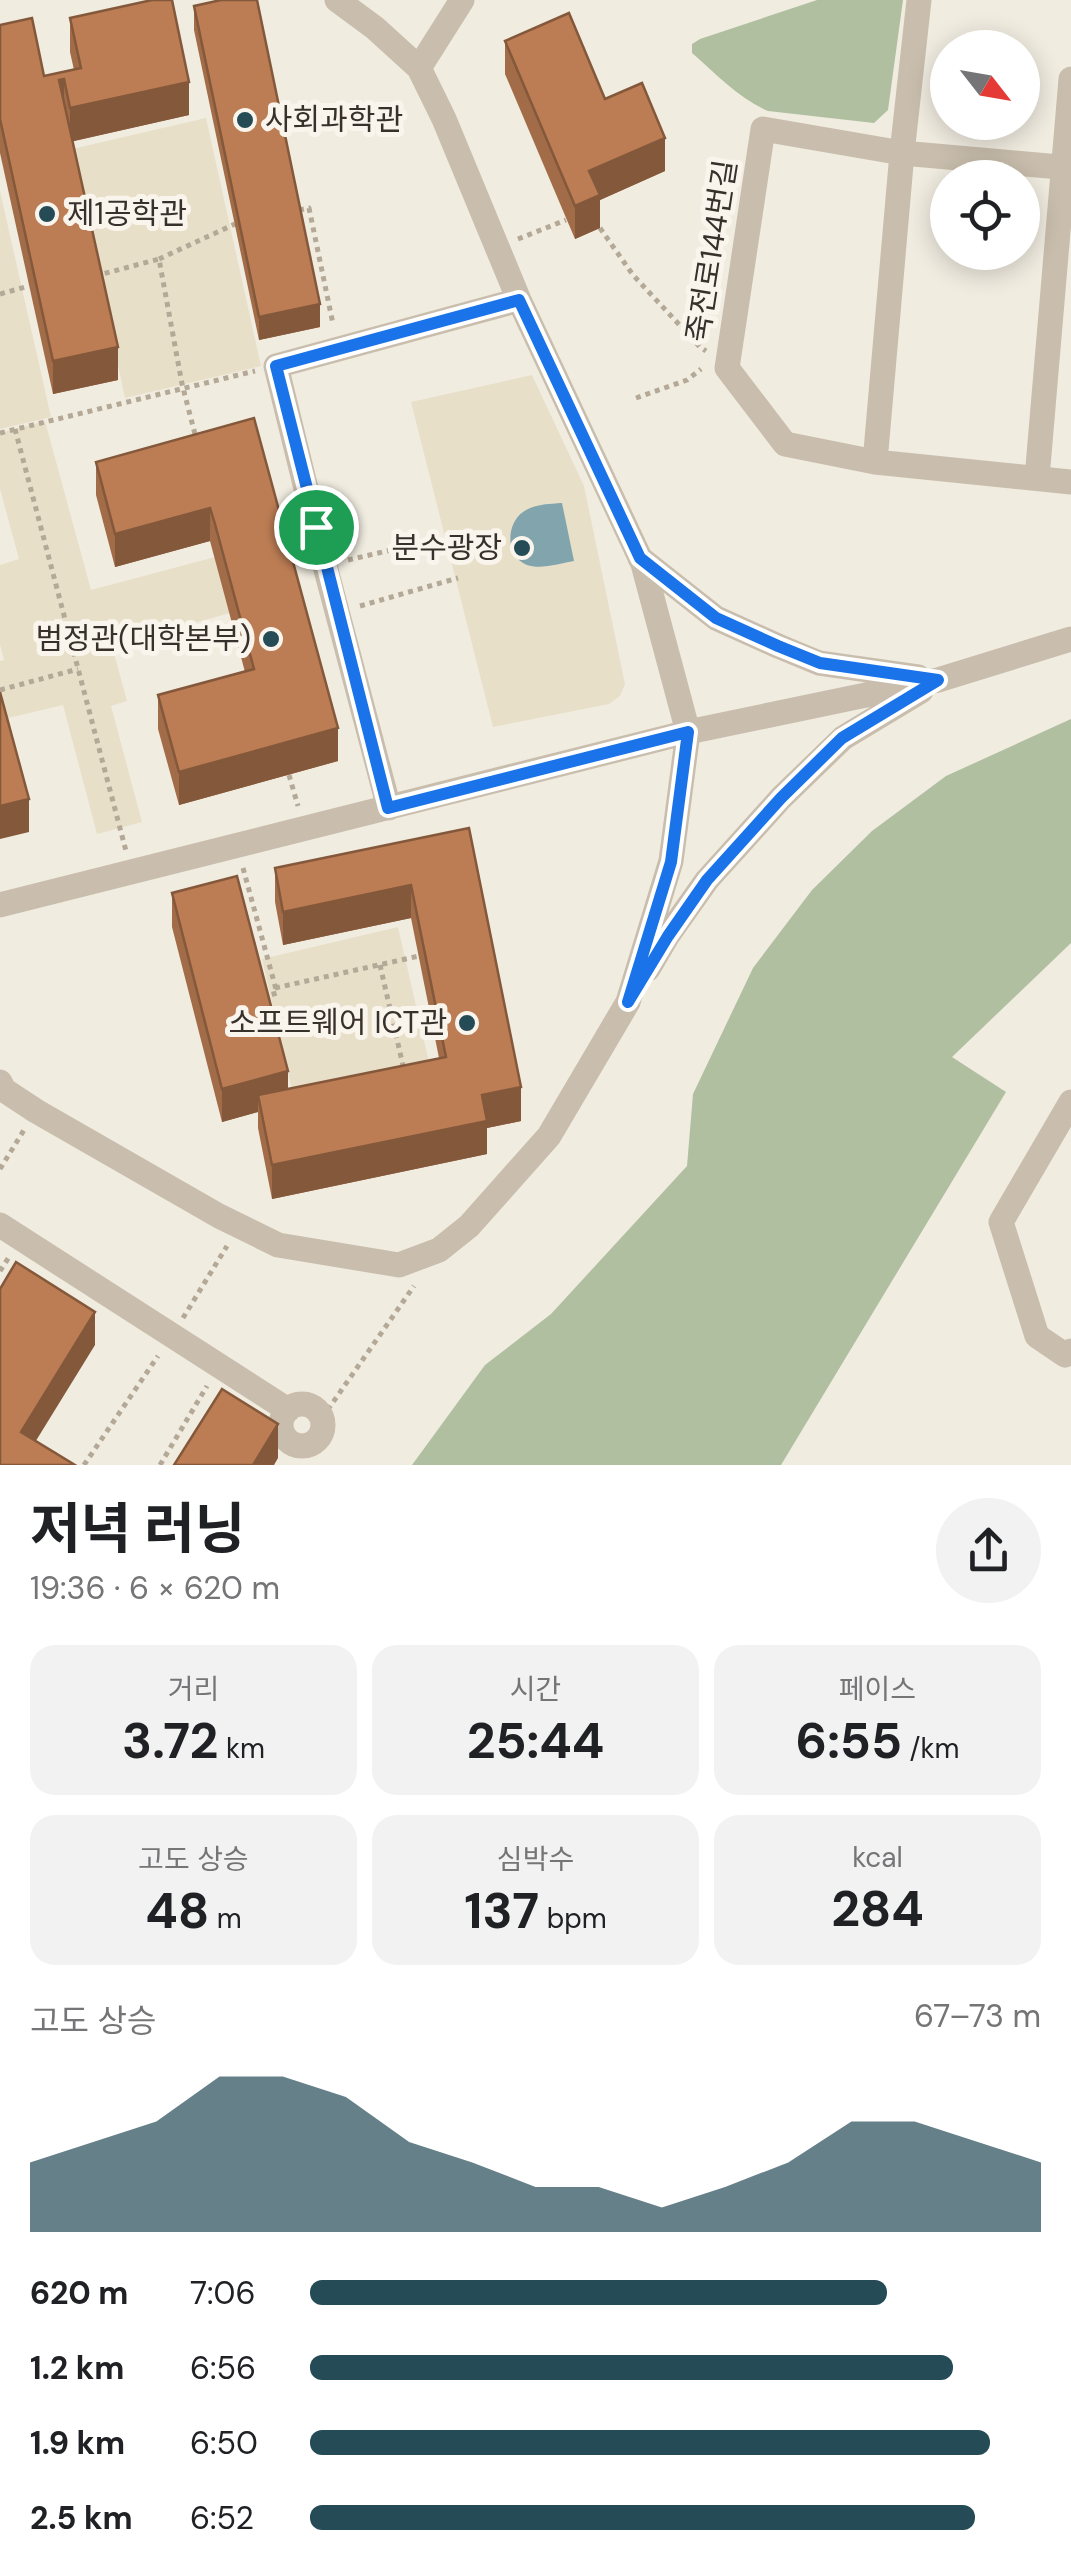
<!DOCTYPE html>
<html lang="ko">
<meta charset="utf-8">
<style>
body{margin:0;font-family:"DM Sans","Noto Sans KR",sans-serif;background:#f2f2f2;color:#202124;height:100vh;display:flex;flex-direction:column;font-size:38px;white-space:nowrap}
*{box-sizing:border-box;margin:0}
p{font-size:32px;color:#757577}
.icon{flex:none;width:55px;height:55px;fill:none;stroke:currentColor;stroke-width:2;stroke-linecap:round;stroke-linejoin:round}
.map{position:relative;height:1465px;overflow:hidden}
.panel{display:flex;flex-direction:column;background:#fff;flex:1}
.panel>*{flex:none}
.needle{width:65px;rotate:121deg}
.buttons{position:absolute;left:930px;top:30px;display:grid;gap:20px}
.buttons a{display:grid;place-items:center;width:110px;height:110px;border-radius:50%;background:#fff;box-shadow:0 5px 25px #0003;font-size:50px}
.pin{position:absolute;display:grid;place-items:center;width:85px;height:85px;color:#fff;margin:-42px;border:5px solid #fff;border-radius:50%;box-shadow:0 2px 10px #0007}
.round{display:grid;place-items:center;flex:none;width:105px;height:105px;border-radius:52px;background:#f2f2f2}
.summary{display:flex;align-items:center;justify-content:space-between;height:170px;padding:0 30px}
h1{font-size:55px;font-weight:700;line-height:75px}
.stats{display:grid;grid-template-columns:repeat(3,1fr);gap:15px;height:170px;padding:10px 30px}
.stats div{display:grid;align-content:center;border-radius:25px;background:#f2f2f2;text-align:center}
.stats b{font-size:50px;font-weight:700}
.stats small{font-size:28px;font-weight:400}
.stats p{font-size:28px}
.chart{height:280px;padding:20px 30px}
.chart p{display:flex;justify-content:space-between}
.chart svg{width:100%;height:180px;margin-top:10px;fill:#244b56;opacity:.7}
ul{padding:0 30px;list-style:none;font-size:32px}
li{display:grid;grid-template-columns:160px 120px 1fr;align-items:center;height:75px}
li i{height:25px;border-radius:12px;background:#244b56}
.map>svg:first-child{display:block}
.green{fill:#b1bfa1}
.plaza{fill:#e8dfc9}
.water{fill:#82a4ac}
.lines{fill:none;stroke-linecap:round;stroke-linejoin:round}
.path{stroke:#b4a897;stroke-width:5;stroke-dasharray:5 5;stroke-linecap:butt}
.minor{stroke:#c9bead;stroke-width:25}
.wall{fill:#a26c48}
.shaded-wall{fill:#84583b}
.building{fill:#bc7d54;stroke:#84583b;stroke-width:2.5}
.route-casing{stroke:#fff;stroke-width:20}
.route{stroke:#1a73e8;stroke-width:12}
.poi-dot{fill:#244b56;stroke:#f9f5ed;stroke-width:4}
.labels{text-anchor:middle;stroke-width:10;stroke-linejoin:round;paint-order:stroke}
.poi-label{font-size:30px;fill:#38312b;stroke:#f9f5ed;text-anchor:end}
.street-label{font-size:30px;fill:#38312b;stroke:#f9f5ed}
</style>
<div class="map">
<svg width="1071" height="1465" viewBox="0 0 1071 1465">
<rect width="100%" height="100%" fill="#f1ece0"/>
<path class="green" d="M817 0H903L888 110 874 123 768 111C738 98 716 74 692 53V44L700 39Z
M1071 719V943L952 1057 1006 1092 781 1465H412L485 1365 551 1314 687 1166 693 1094 753 968 812 890 872 831 946 776Z"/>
<path class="plaza" d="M206 118 261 366 125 398 72 149Z
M0 191 51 417 0 429Z
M532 375 584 486 625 684 620 696 609 704 493 727 411 402Z
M45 421 91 590 215 557 230 613 112 646 127 701 111 706 142 822 97 834 63 705 0 720V661L4 660 0 644V565L19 559 0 489V433Z
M398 927 431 1071 295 1103 262 959Z"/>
<path class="water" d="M562 503 574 561C561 563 541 570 527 565 505 556 506 524 523 512 534 504 549 504 562 503Z"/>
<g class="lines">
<path class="path" d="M299 210 309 208 333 324
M600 228 633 275 700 347 706 351
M518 239 566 220
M159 259 235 224
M95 276 159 259 182 384 196 438
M0 294 29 286
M636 398 687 380 701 369
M15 429 126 851
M0 433 255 371
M348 560 447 537
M360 606 458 578
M0 690 78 669
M289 775 298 806
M243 868 277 993 263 997
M380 965 404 1070
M275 988 419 956
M0 1169 24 1130
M0 1271 9 1257
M183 1318 227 1246
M322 1418 414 1286
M84 1465 158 1356
M160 1465 207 1386"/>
<path class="minor" d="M419 68 462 0
M1071 168 902 153 763 129 727 368 785 444 875 462 1071 482
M875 462 902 153 919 0
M1037 478 1071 79
M640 558 716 618 778 646 819 663 918 677
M389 808 325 566 276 366 519 300
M0 905 688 732 938 680 1071 639
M648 969 668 935 707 880 781 798 843 738 921 691
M0 1082 4 1090 36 1111 219 1216 278 1245 399 1265 439 1250 469 1226 549 1136 628 1002 671 861 688 732 643 564 519 300 444 119 419 68 375 28 337 0
M1071 1102 1001 1222 1037 1336 1065 1355 1071 1351
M0 1225 288 1410
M281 1425a21 21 0 1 1 42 0a21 21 0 1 1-42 0Z"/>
</g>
<path class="wall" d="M194 6 320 327 259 340 194 30Z
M70 18 189 115 73 141 118 380 53 394 0 153V25L44 76 74 70 70 52Z
M505 41 605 99 665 171 600 200V228L575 239 505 74Z
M254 418 338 761 179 805 158 729V695L245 672 210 541 115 567 96 495V462Z
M469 828 521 1121 487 1128V1154L272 1199 258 1128V1112L222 1122 172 927V893L288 1089 439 1058 411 918 283 945 275 902V868Z"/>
<path class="shaded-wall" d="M64 79V112L59 80Z
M189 82V115L70 142V108Z
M665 138V171L600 200V228L575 239V206L589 171Z
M320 304V327L259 340V317Z
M118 347V380L53 394V361Z
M210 508V541L115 567V534Z
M338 728V761L179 805V772Z
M29 799V832L0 839V806Z
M411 885V918L283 945V912Z
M288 1071V1104L258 1095V1112L222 1122V1089Z
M521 1087V1121L487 1128V1154L272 1199V1165L482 1095Z
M95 1312V1345L21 1465V1432Z
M278 1424V1458L274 1465H253Z"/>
<path class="building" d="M152 0H172L189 82 70 108 64 79 59 80 118 347 53 361 0 119V25L32 18 44 76 81 68 70 18Z
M221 0H257L320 304 259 317 194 6Z
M569 13 605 99 642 83 665 138 589 171 600 195 575 206 505 41Z
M254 418 338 728 179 772 158 695 254 669 215 524 210 508 115 534 96 462Z
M0 692 29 799 0 806Z
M469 828 521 1087 482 1095 487 1121 272 1165 258 1095 446 1057 411 885 283 912 275 868Z
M237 876 288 1071 222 1089 172 893Z
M16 1262 95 1312 21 1432 75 1465H0V1289Z
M222 1389 278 1424 253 1465H174Z"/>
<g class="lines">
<defs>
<path id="route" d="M519 300 640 558 716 618 778 646 820 663 938 680 842 738 781 798 707 880 668 936 628 1002 671 862 688 732 388 808 276 366Z"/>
</defs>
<use href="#route" class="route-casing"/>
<use href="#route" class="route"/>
</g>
<g class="poi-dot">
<circle cx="245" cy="120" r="10"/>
<circle cx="47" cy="214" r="10"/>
<circle cx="522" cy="548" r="10"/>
<circle cx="271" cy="639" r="10"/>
<circle cx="467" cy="1023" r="10"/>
</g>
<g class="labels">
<g class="poi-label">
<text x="265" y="130" text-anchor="start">사회과학관</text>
<text x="67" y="224" text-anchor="start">제1공학관</text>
<text x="502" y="558">분수광장</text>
<text x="251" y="649">범정관(대학본부)</text>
<text x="447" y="1033">소프트웨어 ICT관</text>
</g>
<g class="street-label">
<text transform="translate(712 251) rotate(-81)" y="10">죽전로144번길</text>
</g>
</g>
</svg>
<div class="buttons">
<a><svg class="needle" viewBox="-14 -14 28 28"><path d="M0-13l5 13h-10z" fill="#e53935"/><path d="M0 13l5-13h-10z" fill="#757577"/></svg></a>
<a><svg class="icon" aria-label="locate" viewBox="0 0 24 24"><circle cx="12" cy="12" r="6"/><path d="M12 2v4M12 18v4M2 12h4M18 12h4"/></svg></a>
</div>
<div class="pin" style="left:316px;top:527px;background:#1e9e55"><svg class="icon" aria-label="arrive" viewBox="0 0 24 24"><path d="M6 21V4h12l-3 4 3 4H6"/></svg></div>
</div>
<section class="panel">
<div class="summary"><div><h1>저녁 러닝</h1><p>19:36 · 6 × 620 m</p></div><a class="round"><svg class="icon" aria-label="share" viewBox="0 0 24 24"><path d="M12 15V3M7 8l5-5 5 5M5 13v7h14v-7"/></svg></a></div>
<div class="stats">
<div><p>거리</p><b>3.72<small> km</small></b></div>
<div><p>시간</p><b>25:44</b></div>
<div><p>페이스</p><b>6:55<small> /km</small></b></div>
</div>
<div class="stats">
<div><p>고도 상승</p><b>48<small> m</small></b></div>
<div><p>심박수</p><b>137<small> bpm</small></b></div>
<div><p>kcal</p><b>284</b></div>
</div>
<div class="chart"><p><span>고도 상승</span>67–73 m</p>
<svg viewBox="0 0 160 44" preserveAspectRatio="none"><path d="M0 44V27L10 22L20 17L30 6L40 6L50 11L60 22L70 27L80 33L90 33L100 38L110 33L120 27L130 17L140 17L150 22L160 27V44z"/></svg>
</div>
<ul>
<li><b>620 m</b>7:06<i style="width:79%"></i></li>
<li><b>1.2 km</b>6:56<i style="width:88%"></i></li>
<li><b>1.9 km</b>6:50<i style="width:93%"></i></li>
<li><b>2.5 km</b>6:52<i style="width:91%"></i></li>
</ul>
</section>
